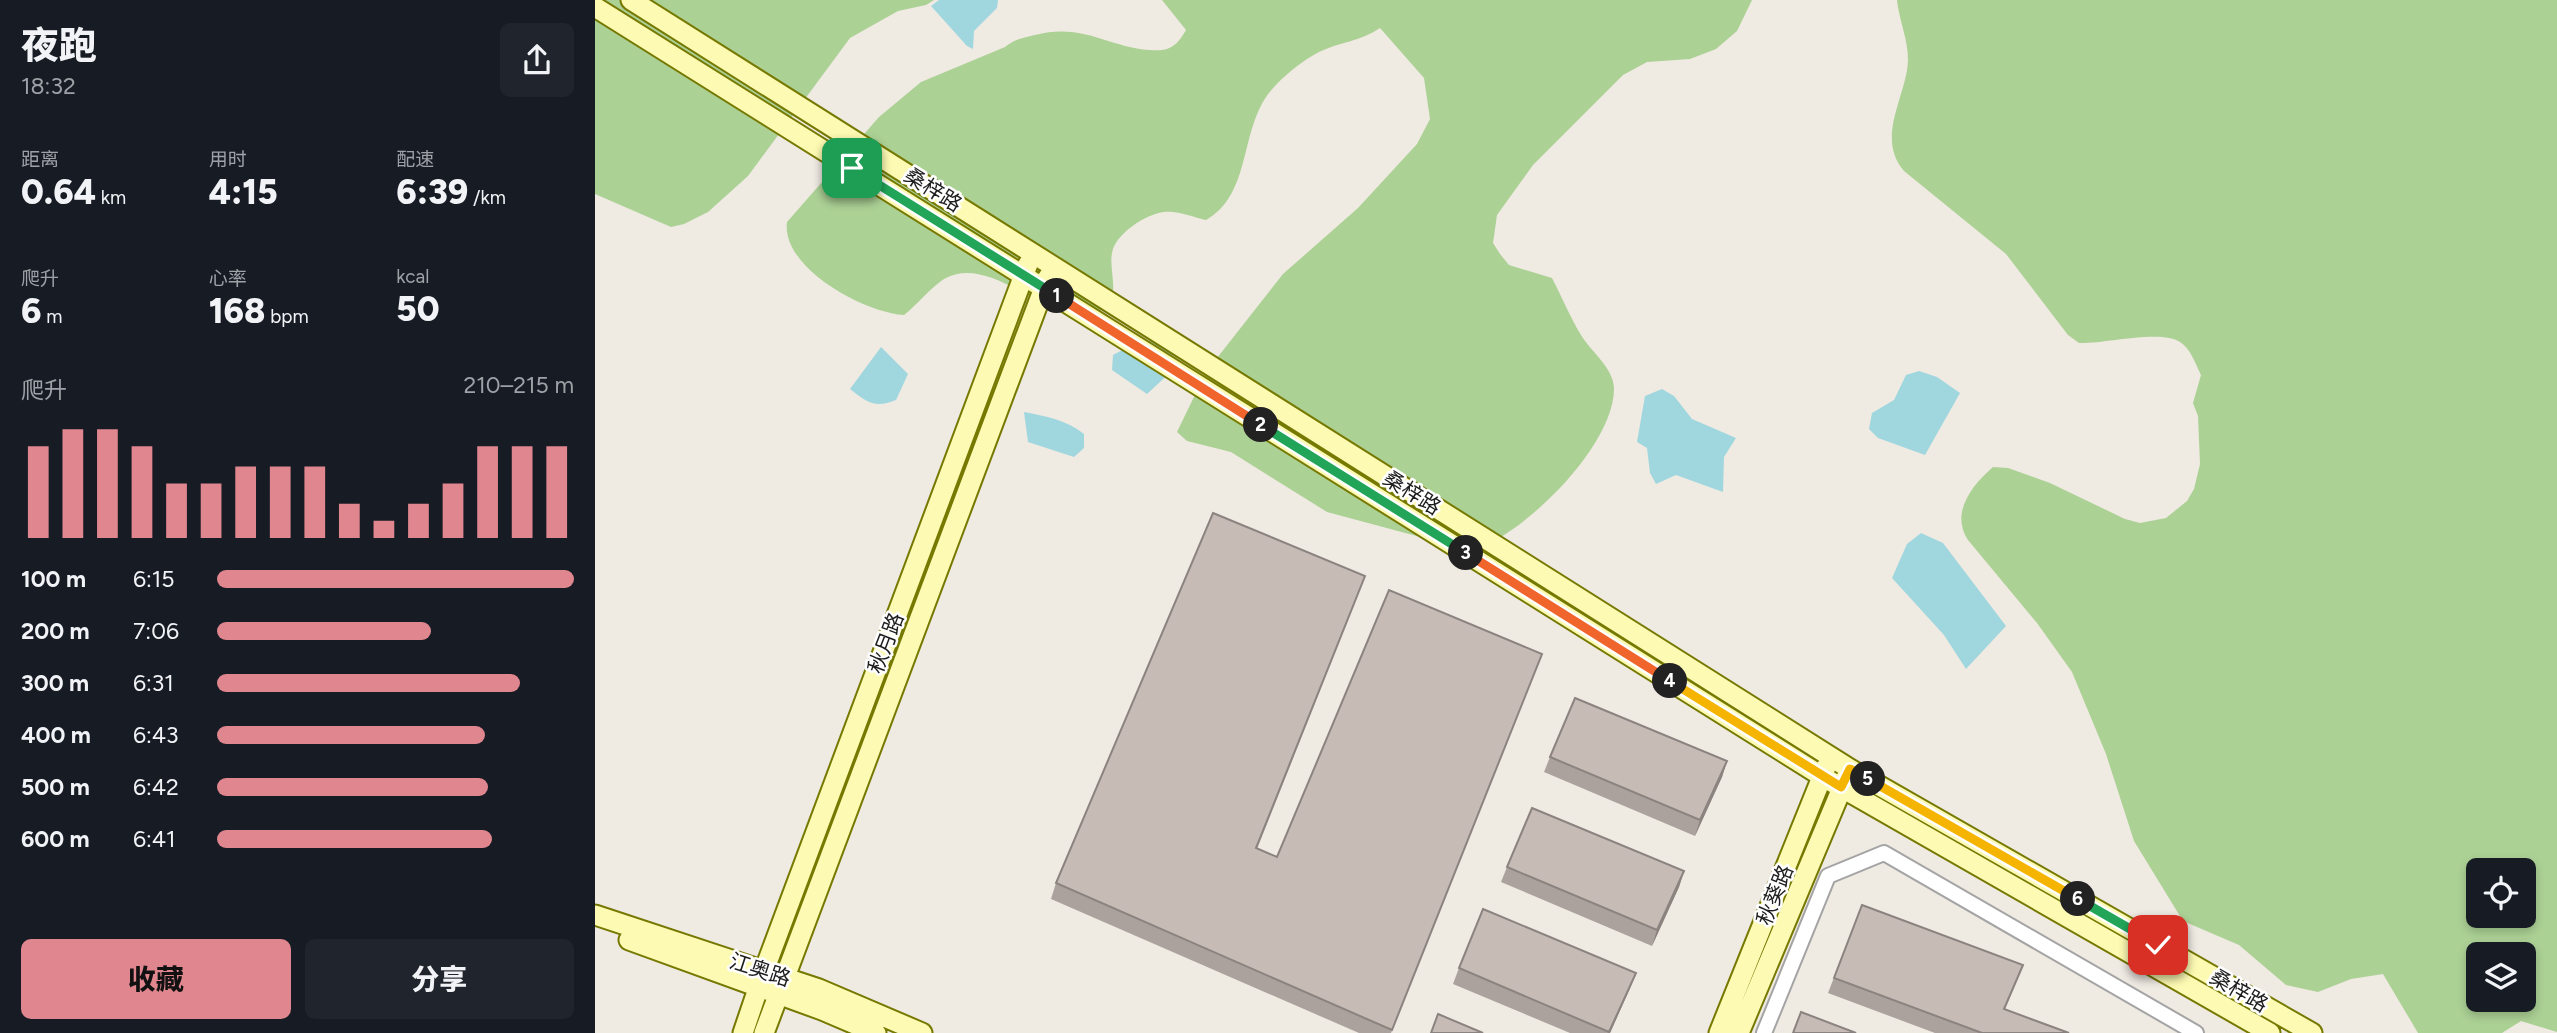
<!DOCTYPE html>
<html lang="zh">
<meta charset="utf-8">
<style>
body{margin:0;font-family:Figtree,"Noto Sans SC",sans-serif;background:#20242c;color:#f1f3f6;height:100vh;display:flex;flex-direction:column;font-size:26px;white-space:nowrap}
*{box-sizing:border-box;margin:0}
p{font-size:23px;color:#9ea1a6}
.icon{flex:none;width:38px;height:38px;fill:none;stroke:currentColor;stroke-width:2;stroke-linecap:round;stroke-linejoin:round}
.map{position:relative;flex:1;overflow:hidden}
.details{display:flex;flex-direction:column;background:#171b24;width:595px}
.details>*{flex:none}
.buttons{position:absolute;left:1871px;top:858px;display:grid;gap:14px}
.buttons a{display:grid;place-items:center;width:70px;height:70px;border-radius:10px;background:#171b24;box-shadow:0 4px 10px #0003;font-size:35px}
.pin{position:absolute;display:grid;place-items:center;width:60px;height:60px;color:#fff;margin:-30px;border-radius:14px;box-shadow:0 4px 10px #0006}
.km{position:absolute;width:35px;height:35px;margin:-18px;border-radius:50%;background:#222;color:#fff;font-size:19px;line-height:35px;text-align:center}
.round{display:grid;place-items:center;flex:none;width:74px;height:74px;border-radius:10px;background:#20242c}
.headline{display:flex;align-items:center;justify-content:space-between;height:119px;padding:0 21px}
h1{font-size:38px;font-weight:800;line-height:52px}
.metrics{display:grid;grid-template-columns:repeat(3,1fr);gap:10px;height:119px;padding:7px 21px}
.metrics div{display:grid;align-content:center}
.metrics b{font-size:35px;font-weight:800}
.metrics small{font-size:19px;font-weight:400}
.metrics p{font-size:19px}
.chart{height:196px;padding:14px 21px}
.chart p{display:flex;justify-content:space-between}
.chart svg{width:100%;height:126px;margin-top:7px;stroke:#e0868f;stroke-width:6}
.cta{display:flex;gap:14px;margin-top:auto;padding:14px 21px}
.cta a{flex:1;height:80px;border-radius:10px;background:#e0868f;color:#111;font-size:28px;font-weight:800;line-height:80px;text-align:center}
.cta a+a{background:#20242c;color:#f1f3f6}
ul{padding:0 21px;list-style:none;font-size:23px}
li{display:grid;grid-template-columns:112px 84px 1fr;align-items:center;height:52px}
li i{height:18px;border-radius:9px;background:#e0868f}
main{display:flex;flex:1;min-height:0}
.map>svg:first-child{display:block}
.forest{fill:#acd195;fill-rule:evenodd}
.water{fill:#a0d7df}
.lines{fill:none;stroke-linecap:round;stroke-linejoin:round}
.street-casing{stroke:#a4a4a4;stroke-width:18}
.secondary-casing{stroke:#767900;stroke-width:23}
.street{stroke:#fff;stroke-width:14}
.secondary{stroke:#fdfab3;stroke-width:19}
.wall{fill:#aba19d}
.shaded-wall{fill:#8b837f}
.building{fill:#c7bbb6;stroke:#8b837f;stroke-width:2}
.split-1-casing{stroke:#fff;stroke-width:14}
.split-2-casing{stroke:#fff;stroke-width:14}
.split-3-casing{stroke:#fff;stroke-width:14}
.split-4-casing{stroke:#fff;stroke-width:14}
.split-5-casing{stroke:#fff;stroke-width:14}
.split-6-casing{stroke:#fff;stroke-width:14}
.split-7-casing{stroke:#fff;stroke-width:14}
.split-1{stroke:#22a559;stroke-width:9}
.split-2{stroke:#f0652b;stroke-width:9}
.split-3{stroke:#22a559;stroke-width:9}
.split-4{stroke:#f0652b;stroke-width:9}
.split-5{stroke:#f5b400;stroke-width:9}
.split-6{stroke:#f5b400;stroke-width:9}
.split-7{stroke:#22a559;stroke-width:9}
.labels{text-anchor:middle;stroke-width:5;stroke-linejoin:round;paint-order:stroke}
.street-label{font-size:21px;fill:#1d1d1d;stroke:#fff}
</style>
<main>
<section class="details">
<div class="headline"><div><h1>夜跑</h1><p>18:32</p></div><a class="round"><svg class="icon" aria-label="share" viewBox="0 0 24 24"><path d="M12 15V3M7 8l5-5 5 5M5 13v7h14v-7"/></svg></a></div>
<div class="metrics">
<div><p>距离</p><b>0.64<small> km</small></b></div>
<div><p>用时</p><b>4:15</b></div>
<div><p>配速</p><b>6:39<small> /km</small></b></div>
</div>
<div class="metrics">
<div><p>爬升</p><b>6<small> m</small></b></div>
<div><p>心率</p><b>168<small> bpm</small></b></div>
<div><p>kcal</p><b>50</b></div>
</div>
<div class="chart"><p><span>爬升</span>210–215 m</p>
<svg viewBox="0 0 160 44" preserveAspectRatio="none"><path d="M5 44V12M15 44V6M25 44V6M35 44V12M45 44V25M55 44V25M65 44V19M75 44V19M85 44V19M95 44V32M105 44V38M115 44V32M125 44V25M135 44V12M145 44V12M155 44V12"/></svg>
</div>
<ul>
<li><b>100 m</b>6:15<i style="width:100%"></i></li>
<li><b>200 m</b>7:06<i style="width:60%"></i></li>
<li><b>300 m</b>6:31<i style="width:85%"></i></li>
<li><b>400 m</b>6:43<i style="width:75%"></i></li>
<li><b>500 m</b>6:42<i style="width:76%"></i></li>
<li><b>600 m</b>6:41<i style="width:77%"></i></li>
</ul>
<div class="cta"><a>收藏</a><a>分享</a></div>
</section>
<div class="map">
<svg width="1962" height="1033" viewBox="0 0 1962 1033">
<rect width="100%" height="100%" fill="#efeae2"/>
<path class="forest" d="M0 0H339L331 5 303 11 255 38 153 176 113 212 89 224 76 227 0 194Z
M567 0H1157L1142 31 1121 49 1095 59 1052 62 1028 75 938 165 902 215 898 243 905 254 914 265 957 278C967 297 975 317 986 335 996 352 1019 368 1019 389 1019 444 935 528 886 547 869 553 844 546 829 538L732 512 636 452 592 441 582 432 611 372 688 274 763 208 822 144 835 119 829 78 785 28C767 41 744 42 724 52 706 61 682 81 671 97 645 136 655 195 611 220 598 217 582 210 569 212 551 214 520 234 517 253 513 274 530 305 500 312 450 324 396 252 349 279 335 288 323 304 309 315 270 313 186 268 192 222L284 117 326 82 410 47C420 39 427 38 440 35 492 21 520 53 567 50 579 49 585 40 591 30Z
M1302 0H1962V1032L1926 1021 1907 1033H1823L1788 974 1756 979 1723 992 1691 985 1644 945 1588 921 1539 841 1511 754 1477 672 1442 623 1373 540C1355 513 1377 485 1398 467L1413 468 1455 483 1530 519 1545 523 1571 518 1592 501 1599 489 1605 464 1603 416 1598 403 1606 375C1600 363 1596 349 1585 342 1567 329 1508 344 1484 343L1473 335 1411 254 1309 171C1280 137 1312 96 1313 60 1313 39 1304 20 1302 0ZM1883 870H1928V915H1883ZM1883 954H1928V999H1883Z"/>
<path class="water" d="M344 0H403L402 8 379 31 378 49 372 46 336 6Z
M564 338 576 345 579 369 552 394 517 370 518 355 535 346Z
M286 347 313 374 301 400C280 409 272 402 255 389Z
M1324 371 1342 377 1365 393 1330 455 1283 438 1274 429 1277 413 1299 400 1311 375Z
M1067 389 1079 396 1097 419 1141 438 1129 457 1128 492 1081 475 1061 484 1055 473 1052 448 1042 442 1050 396Z
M429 412C450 416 472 420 489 434V448L479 457 433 442Z
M1326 533 1348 543 1411 626 1371 669 1349 635 1297 578 1312 544Z"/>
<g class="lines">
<defs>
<path id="street" d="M1169 1033 1233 876 1289 853 1601 1033"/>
<path id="secondary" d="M36 0 1255 769 1717 1033
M0 7 1228 777 1675 1033
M0 915 224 989 327 1033
M34 940 227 1010 281 1033
M148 1033 169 971 433 264
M169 1033 453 277
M1124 1033 1231 767
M1144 1033 1252 776"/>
</defs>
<use href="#street" class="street-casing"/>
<use href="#secondary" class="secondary-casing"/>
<use href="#street" class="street"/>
<use href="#secondary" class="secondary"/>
</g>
<path class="wall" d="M764 592 662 849 682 857 947 654 796 1033H764L456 899 461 883Z
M955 757 1132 761 1127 777 1100 836 949 772Z
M912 867 1089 871 1084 887 1057 946 906 882Z
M1267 905 1428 965 1410 1009 1473 1033H1340L1233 993Z
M864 968 1041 973 1035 988 1015 1033H975L858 984Z"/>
<path class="shaded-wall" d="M1132 761 1127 777 1100 836 1105 820Z
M1089 871 1084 887 1057 946 1062 930Z
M1041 973 1035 988 1015 1033H1014Z"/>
<path class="building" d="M618 513 770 576 661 848 682 857 794 590 947 654 797 1030 461 883Z
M980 698 1132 761 1105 820 955 757Z
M937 808 1089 871 1062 930 912 867Z
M1267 905 1428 965 1409 1009 1474 1033H1387L1239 978Z
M888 909 1041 973 1014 1032 864 968Z
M1206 1012 1261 1033H1198Z
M843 1014 888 1033H836Z"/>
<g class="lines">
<defs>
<path id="split-1" d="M257 168 462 296"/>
<path id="split-2" d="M462 296 666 425"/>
<path id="split-3" d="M666 425 871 553"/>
<path id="split-4" d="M871 553 1075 681"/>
<path id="split-5" d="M1075 681 1246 787 1255 769 1273 779"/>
<path id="split-6" d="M1273 779 1483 899"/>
<path id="split-7" d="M1483 899 1563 945"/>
</defs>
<use href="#split-1" class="split-1-casing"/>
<use href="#split-2" class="split-2-casing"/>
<use href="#split-3" class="split-3-casing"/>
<use href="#split-4" class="split-4-casing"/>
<use href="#split-5" class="split-5-casing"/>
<use href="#split-6" class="split-6-casing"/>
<use href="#split-7" class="split-7-casing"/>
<use href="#split-1" class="split-1"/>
<use href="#split-2" class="split-2"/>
<use href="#split-3" class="split-3"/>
<use href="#split-4" class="split-4"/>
<use href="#split-5" class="split-5"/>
<use href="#split-6" class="split-6"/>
<use href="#split-7" class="split-7"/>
</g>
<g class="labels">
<g class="street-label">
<text transform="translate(338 190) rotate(32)" y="7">桑梓路</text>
<text transform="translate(817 493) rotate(32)" y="7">桑梓路</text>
<text transform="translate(291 643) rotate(-69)" y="7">秋月路</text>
<text transform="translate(1180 895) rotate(-68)" y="7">秋葵路</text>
<text transform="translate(165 970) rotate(18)" y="7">江奥路</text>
<text transform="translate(1644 991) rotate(30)" y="7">桑梓路</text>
</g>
</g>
</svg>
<div class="buttons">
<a><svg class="icon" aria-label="locate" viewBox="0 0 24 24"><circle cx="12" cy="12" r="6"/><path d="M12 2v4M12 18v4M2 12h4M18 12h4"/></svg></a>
<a><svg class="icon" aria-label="layers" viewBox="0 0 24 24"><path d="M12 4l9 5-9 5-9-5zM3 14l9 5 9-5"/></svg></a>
</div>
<div class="pin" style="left:257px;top:168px;background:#1e9e55"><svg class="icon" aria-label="arrive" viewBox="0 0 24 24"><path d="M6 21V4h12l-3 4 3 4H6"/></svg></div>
<div class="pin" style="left:1563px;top:945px;background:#d93025"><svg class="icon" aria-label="check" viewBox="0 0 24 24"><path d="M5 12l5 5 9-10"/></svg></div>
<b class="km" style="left:462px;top:296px">1</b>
<b class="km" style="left:666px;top:425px">2</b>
<b class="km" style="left:871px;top:553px">3</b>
<b class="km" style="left:1075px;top:681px">4</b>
<b class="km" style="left:1273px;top:779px">5</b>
<b class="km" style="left:1483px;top:899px">6</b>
</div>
</main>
